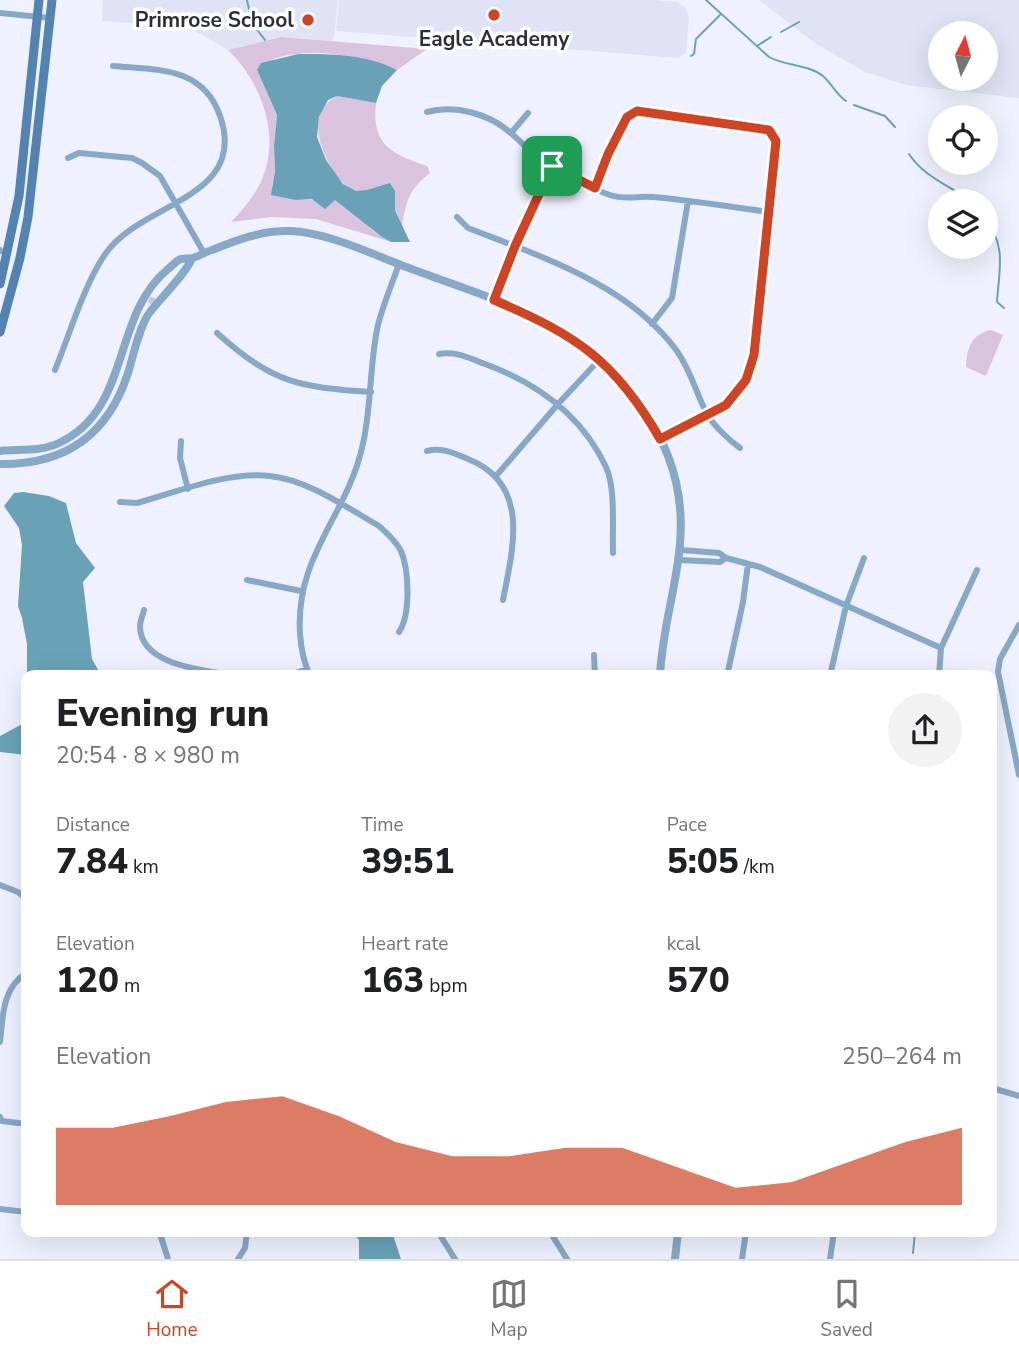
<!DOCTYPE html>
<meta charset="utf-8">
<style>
body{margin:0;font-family:"Nunito Sans",sans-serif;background:#f2f2f2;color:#202124;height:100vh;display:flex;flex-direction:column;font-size:26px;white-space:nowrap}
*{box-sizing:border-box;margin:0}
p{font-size:23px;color:#757577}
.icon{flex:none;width:38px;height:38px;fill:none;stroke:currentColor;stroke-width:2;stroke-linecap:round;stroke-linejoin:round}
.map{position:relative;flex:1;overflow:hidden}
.side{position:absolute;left:21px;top:670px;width:976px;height:567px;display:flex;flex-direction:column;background:#fff;border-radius:14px;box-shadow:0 7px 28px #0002}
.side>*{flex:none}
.needle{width:46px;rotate:6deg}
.tools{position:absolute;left:928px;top:21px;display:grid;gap:14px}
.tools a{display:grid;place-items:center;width:70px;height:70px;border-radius:50%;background:#fff;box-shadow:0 7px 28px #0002;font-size:35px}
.pin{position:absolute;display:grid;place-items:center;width:60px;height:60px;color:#fff;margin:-30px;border-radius:14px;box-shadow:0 4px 10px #0006}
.round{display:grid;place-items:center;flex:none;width:74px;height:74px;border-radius:37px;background:#f2f2f2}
.overview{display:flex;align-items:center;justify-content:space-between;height:119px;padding:0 35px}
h1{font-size:38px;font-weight:800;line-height:52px}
.figures{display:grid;grid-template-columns:repeat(3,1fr);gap:10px;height:119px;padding:7px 35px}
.figures div{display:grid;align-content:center}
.figures b{font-size:35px;font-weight:800}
.figures small{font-size:19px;font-weight:400}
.figures p{font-size:19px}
.chart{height:196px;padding:14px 35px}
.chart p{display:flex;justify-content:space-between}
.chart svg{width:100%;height:126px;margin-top:7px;fill:#cf4523;opacity:.7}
.tabs{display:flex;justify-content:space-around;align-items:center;height:98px;border-top:2px solid #e0e0e0;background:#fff;font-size:19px;color:#757577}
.tabs a{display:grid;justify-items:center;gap:4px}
.tabs .on{color:#cf4523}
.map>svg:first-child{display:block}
.built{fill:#dfe3f5;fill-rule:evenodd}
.green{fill:#dac3de}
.water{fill:#69a2b7}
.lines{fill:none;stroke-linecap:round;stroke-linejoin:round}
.stream{stroke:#69a2b7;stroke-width:2}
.tertiary-tunnel{stroke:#c8cbd6;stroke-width:8;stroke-dasharray:8 4;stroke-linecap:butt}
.minor{stroke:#88a8c7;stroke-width:6}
.tertiary{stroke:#88a8c7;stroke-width:8}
.secondary{stroke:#5383b0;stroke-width:9}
.route-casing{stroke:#fff;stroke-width:14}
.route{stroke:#cf4523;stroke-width:9}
.poi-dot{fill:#cf4523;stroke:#fff;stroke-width:2.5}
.labels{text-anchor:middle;stroke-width:7;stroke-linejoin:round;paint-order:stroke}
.poi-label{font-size:21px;font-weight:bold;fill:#2d2f34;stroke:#fff;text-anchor:end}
</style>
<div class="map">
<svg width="1019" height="1259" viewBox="0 0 1019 1259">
<rect width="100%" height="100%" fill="#eff2fe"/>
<path class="built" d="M103 0H338L334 38 331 41 281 37 228 50 190 28 102 21Z
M339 0H656L677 2 686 8 689 18 686 53 678 58 336 31Z
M759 0H1019V98L906 85 865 72 816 44ZM940 33H985V79H940Z"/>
<path class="green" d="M281 37 427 49 397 70C367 55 308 47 276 58 269 61 263 66 257 70L277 115 274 146 275 171 272 186 286 196 296 200 334 199 362 219 372 230 391 242 316 219 271 217 231 222C243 209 255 196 262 179 281 134 261 82 228 50Z
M337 96 376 103C371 145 392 154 427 166L430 173C409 190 407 199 402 225L395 209V191C384 191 365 193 356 191 347 189 340 180 335 173 319 150 306 113 337 96Z
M991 330 1003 335 986 376 966 367C967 348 971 334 991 330Z"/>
<path class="water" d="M298 54C332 54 366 54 397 70L382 86 376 103 337 96 328 100 319 117 317 137 326 160 343 184 356 191 367 190 390 183 395 191V210L410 242H391L382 237 335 200 325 209 312 199 296 200 271 195 275 171 274 146 277 115 257 70 261 63Z
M23 492 49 496 66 503 76 543 95 568 83 582 92 659 101 675H27V644L22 618 18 606 22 545 19 528 4 506 14 493Z
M26 722V755L0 752V736Z
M353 1232H392L401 1259H359V1240Z"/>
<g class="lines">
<path class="stream" d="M247 0 252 23 265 40
M706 0 769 57C785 66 808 64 823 76 832 84 836 94 846 101
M781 32 799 22
M757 46 771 37
M691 56 694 54 696 39 721 14
M854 105 885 116 895 127
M909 154C924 177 950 186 971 201
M985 218C1007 247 999 269 997 302L1004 308
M25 815 26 812
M913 1253 915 1232"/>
<path class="tertiary-tunnel" d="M151 304 154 298"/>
<path class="minor" d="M0 13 50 18
M427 112C455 104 490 114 512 134 527 147 534 157 553 167 571 176 591 189 610 195 625 200 637 196 652 197 691 200 730 207 769 212
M511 133 528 113
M68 158 79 153 132 158 142 163 160 176 204 253
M595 188 608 154 627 117 637 111 769 130 776 141 754 355 746 380 726 405 660 439
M457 217 468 228C542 257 628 284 677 351 691 371 696 393 707 414 714 426 729 440 740 448
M0 250 1 251
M494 300 515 246 552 166
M652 324 672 298 688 201
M217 333C273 383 297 387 371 392
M439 354C456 351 469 358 485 364 537 383 582 416 606 467 616 489 612 529 613 553
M55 370C69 336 85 282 106 253 142 202 249 198 220 116 203 66 156 70 113 66
M181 441 180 458 188 489
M427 451C442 447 453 453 468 459 531 484 513 548 503 600
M496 476 558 404 600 359
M120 502 137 503C177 492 228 471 270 476 308 480 346 507 379 526 387 533 396 541 401 551 409 570 411 614 399 632
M681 550 719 553 726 558 760 567 941 648
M680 560 720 562 726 558
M247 580 301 591
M144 610C143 615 140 621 140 626 140 667 208 670 237 676
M1019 625 1000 659 998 672 1019 775
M594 655 595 676
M287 676 307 669
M310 676C304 663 301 648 300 634 295 556 346 517 362 448 372 408 369 365 378 325 383 305 392 284 399 264
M727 676 743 602 748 564
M830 676 846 606 864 558
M939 676 941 648 977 570
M0 885 18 892 26 899
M0 1042C3 1016 2 989 26 973
M992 1088 1019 1096
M0 1117 2 1121 26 1124
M0 1209 26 1212
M156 1232 161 1237 168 1259
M438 1232 455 1259
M550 1232 567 1259
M238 1259 245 1248 247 1232
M742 1259 746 1232
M830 1259 834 1232"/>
<path class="tertiary" d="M0 451C20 449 40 452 59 443 132 409 111 316 168 269 172 266 177 260 181 259 182 259 191 258 192 258 198 257 205 252 212 250 237 240 262 230 290 231 327 232 374 255 409 268 472 292 550 313 600 359 609 367 617 378 625 387 649 414 668 447 676 482 692 551 663 608 660 676
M0 464C65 465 108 435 128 373 133 357 140 324 150 312 160 299 188 271 192 258
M675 1259 678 1232"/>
<path class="secondary" d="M0 284 19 196 39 0
M0 332 20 258 28 217 52 0"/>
</g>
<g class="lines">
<defs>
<path id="route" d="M637 111 769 130 776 141 754 355 746 380 726 405 660 439C615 360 576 335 494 300L515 246 552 166 595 188 608 154 627 117Z"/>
</defs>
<use href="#route" class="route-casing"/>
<use href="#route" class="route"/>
</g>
<g class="poi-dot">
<circle cx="494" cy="15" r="7"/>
<circle cx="308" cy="20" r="7"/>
</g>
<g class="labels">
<g class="poi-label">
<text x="294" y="27">Primrose School</text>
<text x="494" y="46" text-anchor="middle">Eagle Academy</text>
</g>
</g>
</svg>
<div class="tools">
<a><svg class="needle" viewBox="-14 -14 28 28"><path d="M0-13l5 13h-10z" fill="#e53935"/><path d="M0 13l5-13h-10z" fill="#757577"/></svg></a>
<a><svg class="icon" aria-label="locate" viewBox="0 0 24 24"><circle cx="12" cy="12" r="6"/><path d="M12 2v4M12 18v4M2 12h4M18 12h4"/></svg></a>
<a><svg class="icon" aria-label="layers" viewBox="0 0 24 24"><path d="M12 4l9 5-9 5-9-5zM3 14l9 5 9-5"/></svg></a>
</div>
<div class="pin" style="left:552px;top:166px;background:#1e9e55"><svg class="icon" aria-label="arrive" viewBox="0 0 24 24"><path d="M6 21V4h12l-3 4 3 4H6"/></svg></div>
<section class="side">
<div class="overview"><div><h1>Evening run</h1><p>20:54 · 8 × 980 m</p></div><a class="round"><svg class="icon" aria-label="share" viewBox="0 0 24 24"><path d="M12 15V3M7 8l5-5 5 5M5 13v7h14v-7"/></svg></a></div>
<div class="figures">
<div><p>Distance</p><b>7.84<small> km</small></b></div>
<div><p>Time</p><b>39:51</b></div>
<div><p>Pace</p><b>5:05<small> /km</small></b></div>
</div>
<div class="figures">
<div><p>Elevation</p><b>120<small> m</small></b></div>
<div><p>Heart rate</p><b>163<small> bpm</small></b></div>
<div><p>kcal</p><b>570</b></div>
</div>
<div class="chart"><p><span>Elevation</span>250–264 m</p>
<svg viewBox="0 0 160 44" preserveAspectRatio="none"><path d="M0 44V17L10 17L20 13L30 8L40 6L50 13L60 22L70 27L80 27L90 24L100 24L110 31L120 38L130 36L140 29L150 22L160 17V44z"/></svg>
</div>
</section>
</div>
<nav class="tabs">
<a class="on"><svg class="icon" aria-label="home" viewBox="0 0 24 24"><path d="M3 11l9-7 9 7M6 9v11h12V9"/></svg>Home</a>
<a><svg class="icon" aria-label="map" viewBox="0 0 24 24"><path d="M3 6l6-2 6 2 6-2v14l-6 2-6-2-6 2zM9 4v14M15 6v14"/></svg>Map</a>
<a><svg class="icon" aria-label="saved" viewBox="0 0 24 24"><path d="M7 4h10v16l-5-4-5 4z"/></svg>Saved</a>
</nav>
